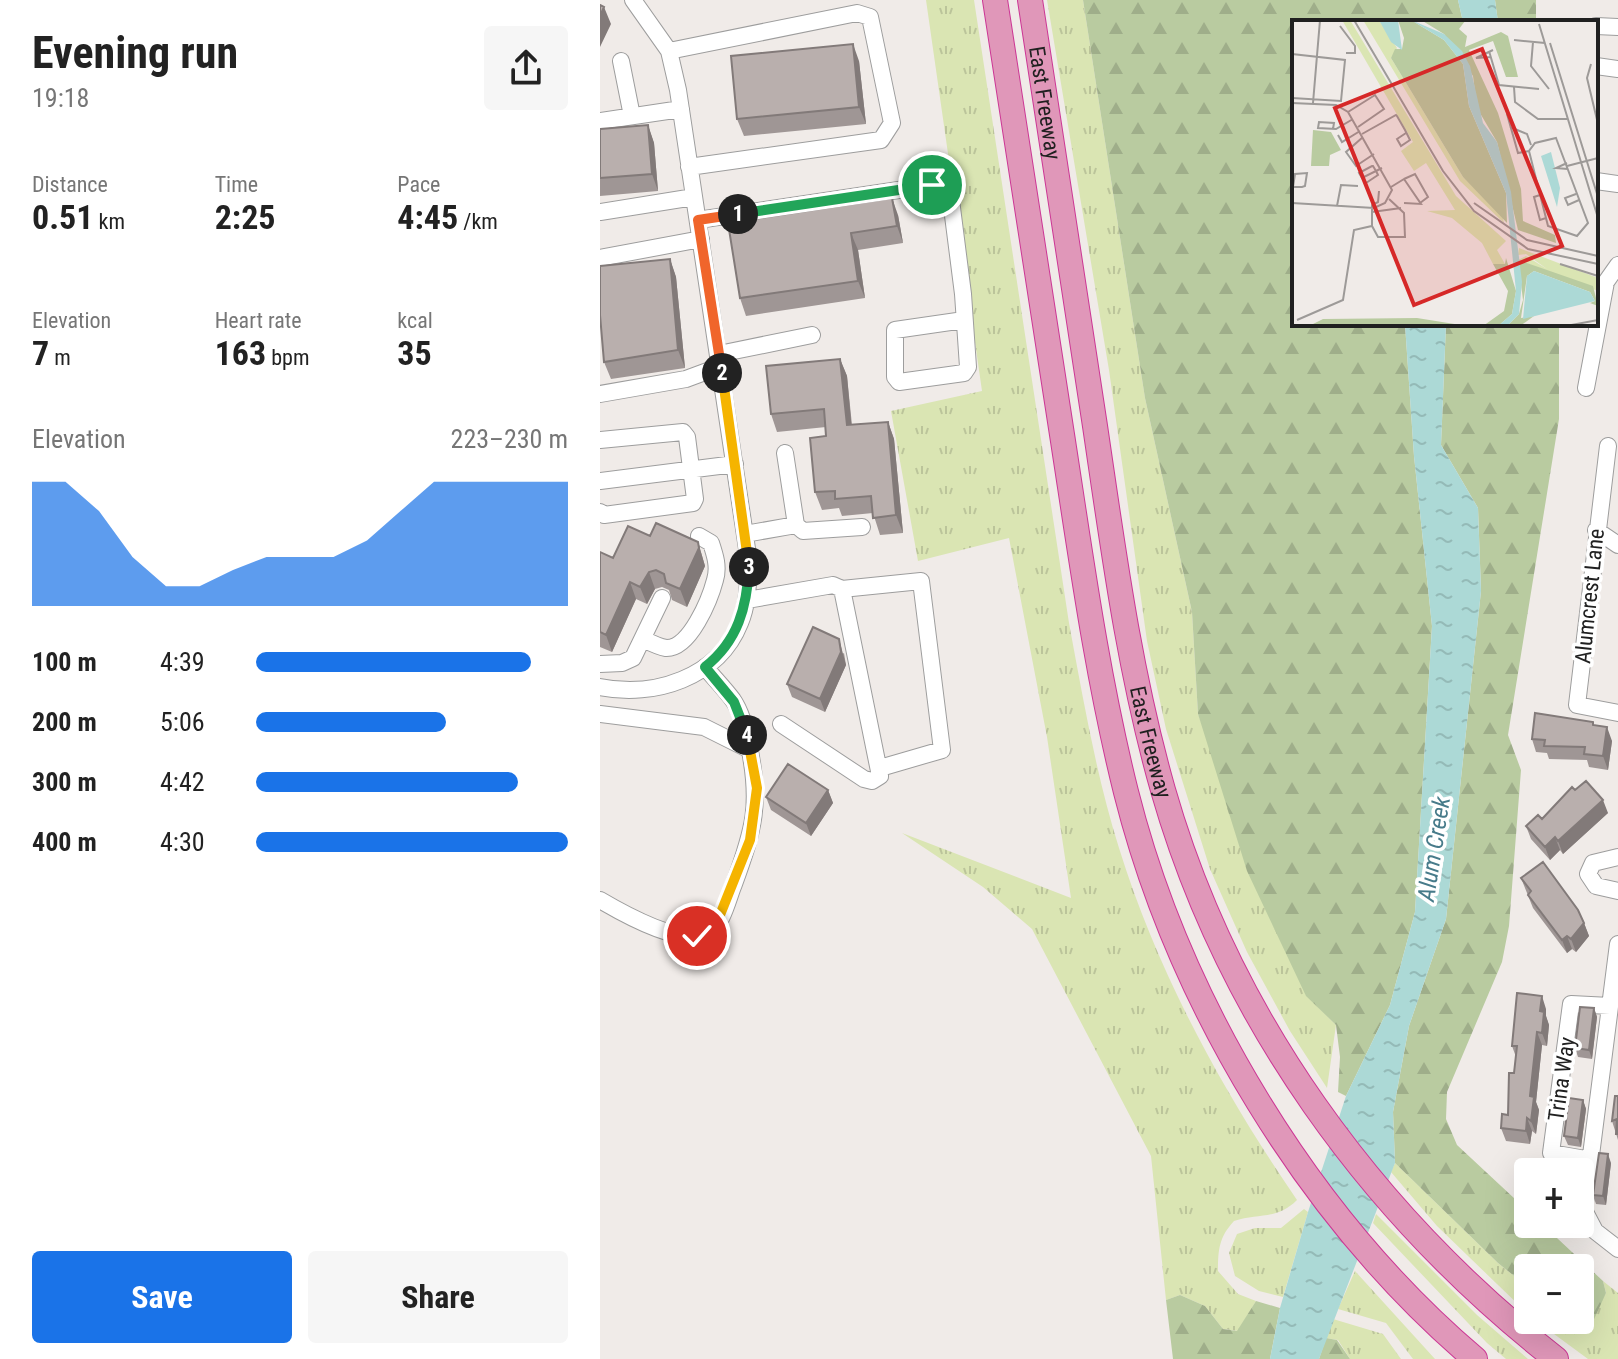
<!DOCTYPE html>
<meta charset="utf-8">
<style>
body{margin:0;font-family:"Roboto Condensed",sans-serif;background:#f6f6f6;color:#222;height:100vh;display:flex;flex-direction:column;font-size:30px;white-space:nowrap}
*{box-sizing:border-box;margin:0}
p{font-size:26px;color:#767676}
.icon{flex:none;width:44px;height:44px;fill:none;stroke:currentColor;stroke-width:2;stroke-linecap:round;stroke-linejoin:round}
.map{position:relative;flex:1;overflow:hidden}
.drawer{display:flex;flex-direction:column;background:#fff;width:600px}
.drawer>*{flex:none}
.controls{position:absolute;left:914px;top:1158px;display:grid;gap:16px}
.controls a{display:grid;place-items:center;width:80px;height:80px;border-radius:8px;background:#fff;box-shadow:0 8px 32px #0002;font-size:40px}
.pin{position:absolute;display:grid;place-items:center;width:68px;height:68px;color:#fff;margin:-34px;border:4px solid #fff;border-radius:50%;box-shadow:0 2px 8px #0007}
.km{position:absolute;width:40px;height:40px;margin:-20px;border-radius:50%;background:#222;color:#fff;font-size:22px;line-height:40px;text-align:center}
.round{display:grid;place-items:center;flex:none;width:84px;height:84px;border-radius:8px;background:#f6f6f6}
.overview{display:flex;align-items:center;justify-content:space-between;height:136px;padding:0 32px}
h1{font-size:44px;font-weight:700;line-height:60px}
.figures{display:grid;grid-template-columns:repeat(3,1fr);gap:12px;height:136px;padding:8px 32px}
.figures div{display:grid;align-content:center}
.figures b{font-size:34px;font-weight:700}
.figures small{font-size:22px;font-weight:400}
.figures p{font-size:22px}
.chart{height:224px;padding:16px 32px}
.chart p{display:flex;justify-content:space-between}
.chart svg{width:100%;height:144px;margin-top:8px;fill:#1a73e8;opacity:.7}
.button{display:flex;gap:16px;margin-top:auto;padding:16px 32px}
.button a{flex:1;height:92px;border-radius:8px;background:#1a73e8;color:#fff;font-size:32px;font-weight:700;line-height:92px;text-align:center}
.button a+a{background:#f6f6f6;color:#222}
ul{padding:0 32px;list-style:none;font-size:26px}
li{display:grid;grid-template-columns:128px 96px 1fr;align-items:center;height:60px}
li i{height:20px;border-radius:10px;background:#1a73e8}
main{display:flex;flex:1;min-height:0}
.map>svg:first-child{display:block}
.grass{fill:url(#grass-tufts)}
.forest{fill:url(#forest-firs)}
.water{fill:url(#water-ripples)}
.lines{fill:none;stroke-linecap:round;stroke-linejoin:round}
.minor-casing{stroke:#9d9d9d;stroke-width:18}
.highway-casing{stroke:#cc3795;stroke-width:26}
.minor{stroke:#fff;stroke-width:16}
.highway{stroke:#e097b9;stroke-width:24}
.wall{fill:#9f9695}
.shaded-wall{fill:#827a79}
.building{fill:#b9afad;stroke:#827a79;stroke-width:2}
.split-1-casing{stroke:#fff;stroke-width:16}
.split-2-casing{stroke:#fff;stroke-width:16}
.split-3-casing{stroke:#fff;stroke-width:16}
.split-4-casing{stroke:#fff;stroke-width:16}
.split-5-casing{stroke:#fff;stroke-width:16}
.split-1{stroke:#22a559;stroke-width:10}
.split-2{stroke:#f0652b;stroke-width:10}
.split-3{stroke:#f5b400;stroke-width:10}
.split-4{stroke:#22a559;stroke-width:10}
.split-5{stroke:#f5b400;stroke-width:10}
.labels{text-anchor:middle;stroke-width:7;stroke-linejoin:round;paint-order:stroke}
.street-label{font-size:22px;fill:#202020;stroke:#fff}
.water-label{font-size:24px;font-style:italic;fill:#477b8a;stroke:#fff}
.inset-road{fill:none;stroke:#9d9a98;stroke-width:2}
.view{fill:#d62828;fill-opacity:0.15;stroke:#d62828;stroke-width:4}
.inset-edge{fill:none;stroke:#202020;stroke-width:4}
</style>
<main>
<section class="drawer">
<div class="overview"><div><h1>Evening run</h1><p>19:18</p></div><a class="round"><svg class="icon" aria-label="share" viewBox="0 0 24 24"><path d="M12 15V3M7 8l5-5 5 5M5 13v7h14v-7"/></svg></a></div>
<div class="figures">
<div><p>Distance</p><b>0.51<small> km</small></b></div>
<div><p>Time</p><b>2:25</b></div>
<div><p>Pace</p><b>4:45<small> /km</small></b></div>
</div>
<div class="figures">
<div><p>Elevation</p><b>7<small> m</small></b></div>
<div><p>Heart rate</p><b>163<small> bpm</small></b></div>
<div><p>kcal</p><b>35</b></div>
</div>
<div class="chart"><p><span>Elevation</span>223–230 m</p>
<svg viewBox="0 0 160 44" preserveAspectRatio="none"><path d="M0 44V6L10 6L20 15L30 29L40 38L50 38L60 33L70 29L80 29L90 29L100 24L110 15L120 6L130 6L140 6L150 6L160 6V44z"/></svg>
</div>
<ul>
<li><b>100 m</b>4:39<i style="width:88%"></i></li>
<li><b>200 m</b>5:06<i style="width:61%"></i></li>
<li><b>300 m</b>4:42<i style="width:84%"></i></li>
<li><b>400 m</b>4:30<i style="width:100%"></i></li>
</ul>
<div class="button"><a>Save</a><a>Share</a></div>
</section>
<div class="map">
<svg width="1018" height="1359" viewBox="0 0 1018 1359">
<defs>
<pattern id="grass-tufts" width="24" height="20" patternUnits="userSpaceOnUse" patternTransform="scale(2)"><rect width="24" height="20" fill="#dae5b3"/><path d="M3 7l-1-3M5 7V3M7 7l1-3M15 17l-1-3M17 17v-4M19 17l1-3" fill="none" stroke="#bbc49a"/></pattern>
<pattern id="forest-firs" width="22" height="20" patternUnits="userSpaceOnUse" patternTransform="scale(2)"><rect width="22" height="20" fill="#b9cba0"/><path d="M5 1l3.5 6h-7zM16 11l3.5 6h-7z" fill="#9fae8a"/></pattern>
<pattern id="water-ripples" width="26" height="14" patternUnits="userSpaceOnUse" patternTransform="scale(2)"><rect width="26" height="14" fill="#acd9d6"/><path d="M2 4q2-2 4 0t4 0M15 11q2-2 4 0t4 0" fill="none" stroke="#94bab7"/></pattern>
</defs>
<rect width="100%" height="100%" fill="#f0ebe8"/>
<path class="grass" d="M326 0H374L469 623C483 698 496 775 519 848 558 974 623 1092 697 1200 677 1220 658 1213 634 1221 619 1237 618 1250 618 1271L638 1294 656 1301 638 1331 623 1329 605 1306 580 1295 566 1300 551 1156 432 929 383 887 302 833 471 898 447 737 409 538 318 561 291 411 382 391Z
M447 0H483L545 398 592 612 598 714 706 995 736 1025 727 1088 690 1031 647 952 610 869 566 729 547 641 509 370Z
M795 1163 898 1263 928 1287V1314L837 1226 791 1172Z
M704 1209 708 1212 683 1297 659 1291 635 1276 629 1253 637 1234 655 1228H681Z
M776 1214 877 1315 928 1359H906L887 1343 773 1223Z
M755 1271 835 1359H813L786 1323 738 1309Z
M1003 1281 1018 1293V1359H988L935 1320H970L984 1331 1006 1293Z
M733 1319 783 1334 801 1359H750L738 1340 726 1338Z"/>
<path class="forest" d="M483 0H858L863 22H694V324H805L814 456 832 626 815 912 790 1005 746 1096 738 1092 740 1057 736 1025 706 996 647 871 598 714 592 612 545 398Z
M895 0H936V22H898Z
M846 324H959V419L908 735 921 770 909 926 902 962 847 1092 846 1119 857 1145 928 1211V1224H942L1003 1281 1006 1293 990 1328 984 1331 970 1320H980V1268H928V1287L898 1263 795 1163 793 1112 809 1026 846 919 881 591 878 508 841 445Z
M580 1295 605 1306 623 1329 637 1331 656 1301 680 1308 670 1359H573L566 1300Z
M726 1338 737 1340 750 1359H719Z"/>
<path class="water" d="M858 0H895L898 22H863Z
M805 324H846L841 445 878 508 881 591 846 919 809 1026 793 1112 795 1163 719 1359H670L680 1308 708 1212 746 1096 790 1005 815 912 832 626 814 456Z"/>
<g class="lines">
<defs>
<path id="minor" d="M996 26 1018 27
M69 51 257 13 270 17 292 123 281 140 89 167
M21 61 32 116
M996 66 1018 69
M0 121 81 109
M996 181 1018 184
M0 212 94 197
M98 220 332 185 350 192 363 294 368 367 364 373 299 382 295 377V330L364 320
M0 258 101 239
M119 354 212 335
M986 388 1006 282 1018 265
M0 394 86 379 121 366
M0 440 83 432 87 437 95 499 93 503 4 515 0 512
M1008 446 977 705 1018 713
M0 481 135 464
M196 525 203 531 262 527
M996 530 1018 545
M145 534 196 525 185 453
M242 589 321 581 342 750 280 768
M147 600 233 585 242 589 280 776 272 781 264 779 181 724
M43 639C49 642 59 647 66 648 90 649 110 599 115 580 119 567 115 555 111 543L99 536
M0 664 22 663 33 658 62 598
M0 687C54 698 118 678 140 623 148 604 148 583 149 562L78 90 69 51 33 0
M0 714 104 727 150 750
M1018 857 993 863 988 874 996 886 1018 891
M0 900C22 913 84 948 109 933 123 924 128 898 134 884 154 829 161 804 149 746 146 730 142 713 133 700 124 688 114 678 105 667
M1018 944 984 1210 995 1231 1018 1249
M991 1160 951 1153 971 1004 1010 1006"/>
<g id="highway">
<path d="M395 0C418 147 441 294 463 441 481 558 497 676 526 792 579 1003 709 1218 875 1359"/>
<path id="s1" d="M430 0C451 142 473 284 495 426 513 548 529 671 563 790 628 1017 771 1214 956 1359"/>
</g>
</defs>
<use href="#minor" class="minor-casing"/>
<use href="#highway" class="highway-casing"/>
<use href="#minor" class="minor"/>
<use href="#highway" class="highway"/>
</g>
<path class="wall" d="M259 61 266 124 144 136 137 119Z
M48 125 54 143 58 191 0 196V129Z
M298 215 303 243 258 250 265 298 146 316 140 298 128 223Z
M70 259 76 277 85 368 11 379 4 362Z
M240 359 247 376 252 425 288 422 294 439 303 533 280 535 273 513 242 516 239 508 222 510 215 492 226 436V427L177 432 171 414Z
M50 536 98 542 105 566 87 607 72 600 69 590 62 587 55 589 47 604 36 599 12 652 0 647V552L13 558Z
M244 653 246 665 225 712 192 697 187 684Z
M993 722 994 725 1012 741 1008 770 989 767 987 760 949 759 947 753 936 752 932 739Z
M228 790 233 803 211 836 171 810 166 797Z
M975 790 1008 813 963 854 960 850 950 860 931 839 926 826 942 819Z
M921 878 984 923 989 936 976 952 972 949 967 953 933 908Z
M994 1008 997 1017 992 1059 978 1057 975 1048Z
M946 1009V1016L949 1025 947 1046 942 1045 936 1102 939 1110 936 1134 932 1131 930 1144 906 1141 901 1128 908 1115 914 1073 916 1057 912 1046Z
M1018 1096V1140L1012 1121Z
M983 1100 986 1109 981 1147 968 1145 964 1136Z
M1011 1163 1006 1205 996 1204 993 1195Z"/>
<path class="shaded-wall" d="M4 7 11 24 0 47V16Z
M253 44 259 61 266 124 259 107Z
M48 125 54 143 58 191 52 174Z
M292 198 298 215 303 243 297 226Z
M251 233 258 250 265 298 258 281Z
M70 259 76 277 85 368 78 350Z
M240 359 247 376 253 443 247 425Z
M288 422 294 439 303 533 296 515Z
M98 542 105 566 87 607 80 589Z
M49 572 55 589 47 604 40 587Z
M30 582 36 599 12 652 6 635Z
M239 639 246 665 225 712 220 699Z
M1007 727 1012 741 1008 770 1003 756Z
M228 790 233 803 211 836 206 823Z
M1003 800 1008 813 963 854 958 841Z
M955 837 960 850 950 860 945 847Z
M984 923 989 936 976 952 971 939Z
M967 936 972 949 967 953 962 940Z
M942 996 946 1009V1016L949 1025 947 1046 942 1033 940 1011Z
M994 1008 997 1017 992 1059 989 1050Z
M937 1032 942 1045 936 1102 939 1110 936 1134 931 1121 930 1096Z
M983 1100 986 1109 981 1147 978 1138Z
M927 1118 932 1131 930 1144 926 1131Z
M1008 1154 1011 1163 1006 1205 1003 1196Z"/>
<path class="building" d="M0 5 4 7 0 16Z
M253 44 259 107 137 119 131 56Z
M48 125 52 174 0 178V129Z
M292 198 297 226 251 233 258 281 140 298 128 223Z
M70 259 78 350 4 362 0 315V266Z
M240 359 247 425 288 422 296 515 273 518 271 496 235 499V491L215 492 210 438 226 436 224 409 171 414 166 366Z
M56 523 98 542 99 548 80 589 66 583 64 574 56 570 49 572 40 587 30 582 6 635 0 632V552L13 558 28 526 50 536Z
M213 627 239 639 241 652 220 699 187 684Z
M935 713 993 722V725L1007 727 1003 756 984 754 985 747 944 746 945 740 932 739Z
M188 764 228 790 206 823 166 797Z
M986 781 1003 800 958 841 955 837 945 847 926 826 938 815 942 819 972 787 975 790Z
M943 862 978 910 984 923 971 939 967 936 962 940 928 895 931 891 921 878Z
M917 993 942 996 940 1011 944 1012 942 1033 937 1032 930 1096 934 1097 931 1121 927 1118 926 1131 901 1128 902 1114 908 1115 909 1073H914L917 1046H912Z
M980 1007 994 1008 989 1050 975 1048Z
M1015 1096H1018V1134H1016L1017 1119 1012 1121Z
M969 1098 983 1100 978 1138 964 1136Z
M999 1153 1008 1154 1003 1196 993 1195Z"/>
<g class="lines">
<defs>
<path id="split-1" d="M138 214 332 185"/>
<path id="split-2" d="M122 373 98 220 138 214"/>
<path id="split-3" d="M122 373 149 567"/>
<path id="split-4" d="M147 735 134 702 105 667C138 641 147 607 149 567"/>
<path id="split-5" d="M97 936 108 933 116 925 150 840 157 788 147 735"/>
</defs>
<use href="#split-1" class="split-1-casing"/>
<use href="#split-2" class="split-2-casing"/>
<use href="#split-3" class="split-3-casing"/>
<use href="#split-4" class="split-4-casing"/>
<use href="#split-5" class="split-5-casing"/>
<use href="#split-1" class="split-1"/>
<use href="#split-2" class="split-2"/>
<use href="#split-3" class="split-3"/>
<use href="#split-4" class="split-4"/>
<use href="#split-5" class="split-5"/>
</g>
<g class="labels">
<g class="street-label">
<text dy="8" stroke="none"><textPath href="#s1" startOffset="104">East Freeway</textPath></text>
<text transform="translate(989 596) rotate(-84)" y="8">Alumcrest Lane</text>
<text dy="8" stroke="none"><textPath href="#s1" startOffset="752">East Freeway</textPath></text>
<text transform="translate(961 1079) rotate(-82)" y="8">Trina Way</text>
</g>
<g class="water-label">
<text transform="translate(834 849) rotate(-81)" y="8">Alum Creek</text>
</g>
</g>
<g transform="translate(692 20)">
<rect width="306" height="306" fill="#f0ebe8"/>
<path d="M50 0H58L164 176 214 221 205 230 213 244H201L190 223 160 198 135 191 163 190 134 143 122 151 109 131 121 122ZM71 0H87L105 28 99 38 145 114 171 157 210 194 212 203 168 161ZM227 228 306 258V271L226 240 234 236 255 249 234 234 226 235Z" fill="#dae5b3"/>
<path d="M106 0H119L152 20 171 44 177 86 214 173 215 203 171 157 99 38 103 29H110L112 18ZM129 0 173 1 167 9 175 16 173 27 209 12 216 16 226 57H214L201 21 177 30 206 93 229 169 231 201 263 215 264 223 226 210 205 122 185 88 181 56 152 14ZM21 110 39 112 49 130 38 135 37 146H19ZM214 238 224 271 220 294 206 306H191L212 291 216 271 201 244H213ZM226 240 301 266 306 286 298 283 303 281 298 272 242 251 235 256 229 298 242 296 228 306H215L227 294 231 280ZM125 298 175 306H17L31 299Z" fill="#b9cba0"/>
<path d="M87 0H106L110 30 99 22ZM119 0 152 14 170 31 178 46 191 103 205 122 219 172 230 262 227 294 215 306H206L220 294 224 271 214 173 177 86 171 44 152 20ZM259 132 268 168 265 187 249 136ZM242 251 298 272 303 281 231 299 235 256Z" fill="#acd9d6"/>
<path class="inset-road" d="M62 0 151 151 182 191 236 229 306 244M247 4 306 198M48 6 63 26V33H54M222 20 253 23M241 22 239 46 257 69M258 23 306 177M197 31 207 65 247 69M0 34 53 40 49 81 0 78M199 37 184 38 201 30M299 44 295 58 306 104M222 67 223 82 246 99H275M0 83 44 85 56 92 100 170 93 183 82 188 0 183M21 83 28 0M56 92 83 75 92 89 66 107M215 94 226 133 237 131M218 107 235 114 239 125M41 109 42 103 27 102 26 108 44 109 61 99M70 114 104 95 105 96 113 110 118 120 109 126 105 119 114 113M46 115 50 122 68 111M71 117 54 132 64 146 82 134M264 118 296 203 285 216 256 206 237 131 243 123ZM275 143 264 148 276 149M275 146 306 138M70 158 74 163 86 155 84 151 81 146H80L67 153 70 158 90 148M112 159 123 154 136 177 128 183M0 167H10L13 166 15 153 3 154 1 167M99 167 112 159 129 184 112 183M284 174 273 178 276 185 287 180M248 175 242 177 248 200 254 198M182 183 235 220 306 236M45 186 49 165 66 166M80 192 109 188M80 206V185L86 182 87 171M268 244 306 256M5 300 51 280 62 210 80 206 86 217H113L112 193 97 179M274 306 306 300"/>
<path class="view" d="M190 29 270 226 122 285 43 88Z"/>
<rect width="306" height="306" class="inset-edge"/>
</g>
</svg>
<div class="controls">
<a>+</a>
<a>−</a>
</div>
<div class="pin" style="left:332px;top:185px;background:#1e9e55"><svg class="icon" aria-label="arrive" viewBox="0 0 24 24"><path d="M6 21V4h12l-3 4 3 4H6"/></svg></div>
<div class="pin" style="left:97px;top:936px;background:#d93025"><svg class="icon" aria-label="check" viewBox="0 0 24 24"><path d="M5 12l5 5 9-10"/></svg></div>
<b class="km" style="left:138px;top:214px">1</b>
<b class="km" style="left:122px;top:373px">2</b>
<b class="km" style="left:149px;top:567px">3</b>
<b class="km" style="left:147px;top:735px">4</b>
</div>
</main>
